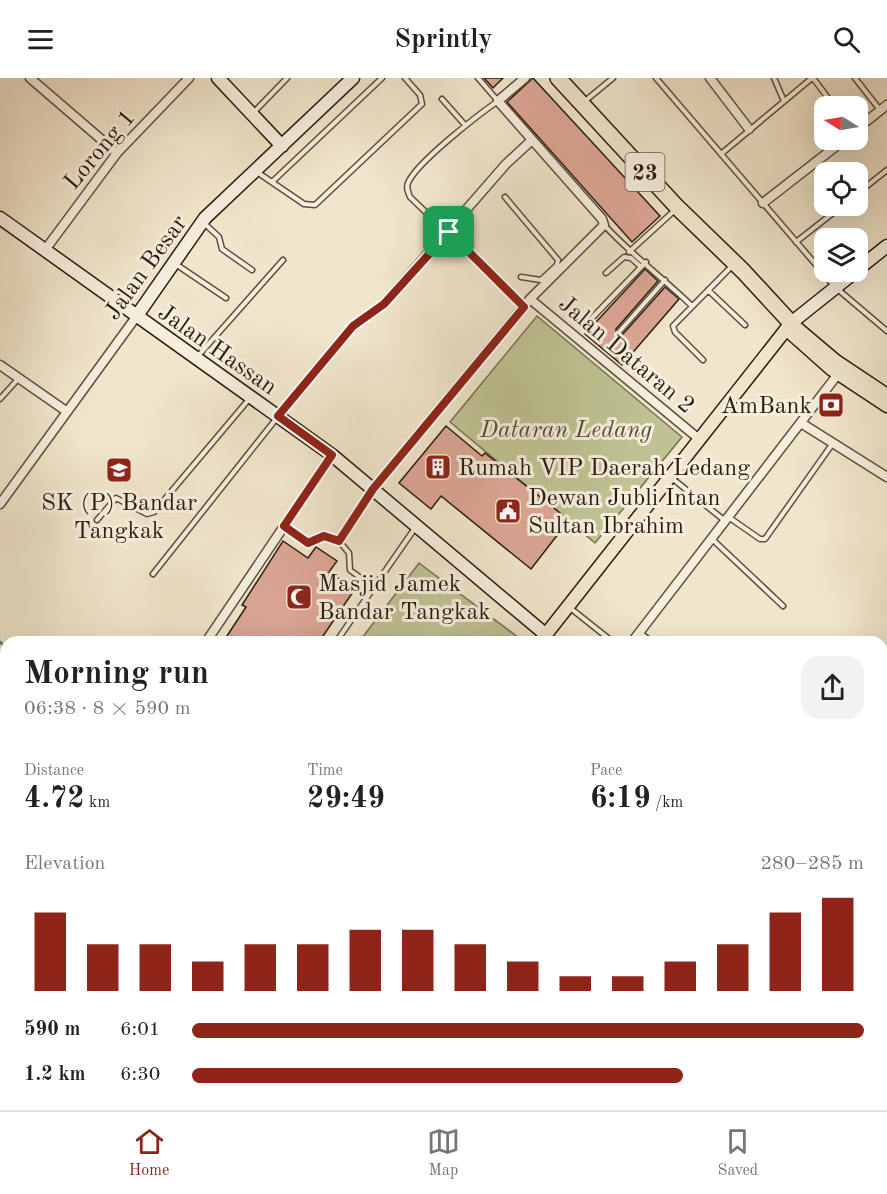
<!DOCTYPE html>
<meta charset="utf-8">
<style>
body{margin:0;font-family:"Old Standard TT",serif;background:#f2f2f2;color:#222;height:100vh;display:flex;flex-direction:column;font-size:22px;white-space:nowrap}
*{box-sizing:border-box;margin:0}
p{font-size:20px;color:#767676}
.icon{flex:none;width:33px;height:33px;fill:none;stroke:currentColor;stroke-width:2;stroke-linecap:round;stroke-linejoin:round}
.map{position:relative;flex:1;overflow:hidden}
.side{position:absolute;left:0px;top:558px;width:888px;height:474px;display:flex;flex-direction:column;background:#fff;border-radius:18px 18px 0 0;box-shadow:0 6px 24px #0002}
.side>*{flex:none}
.needle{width:39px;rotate:281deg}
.controls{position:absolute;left:814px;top:18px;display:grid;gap:12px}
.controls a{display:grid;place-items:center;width:54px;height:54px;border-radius:12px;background:#fff;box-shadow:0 6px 24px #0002;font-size:30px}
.pin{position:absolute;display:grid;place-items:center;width:51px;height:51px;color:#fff;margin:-26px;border-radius:12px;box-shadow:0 3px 9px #0006}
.round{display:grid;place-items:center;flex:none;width:63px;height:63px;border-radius:18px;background:#f2f2f2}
.head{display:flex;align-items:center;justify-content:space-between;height:102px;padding:0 24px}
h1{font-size:33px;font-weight:600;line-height:45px}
.figures{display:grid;grid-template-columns:repeat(3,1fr);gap:9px;height:102px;padding:6px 24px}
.figures div{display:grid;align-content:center}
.figures b{font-size:30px;font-weight:600}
.figures small{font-size:16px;font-weight:400}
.figures p{font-size:16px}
.chart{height:168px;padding:12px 24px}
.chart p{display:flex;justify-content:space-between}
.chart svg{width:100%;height:108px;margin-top:6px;stroke:#8f2418;stroke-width:6}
ul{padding:0 24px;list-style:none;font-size:20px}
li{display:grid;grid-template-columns:96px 72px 1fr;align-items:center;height:45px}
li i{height:15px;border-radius:8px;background:#8f2418}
header{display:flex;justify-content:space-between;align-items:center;height:78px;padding:0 24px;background:#fff;font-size:27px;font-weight:600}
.dock{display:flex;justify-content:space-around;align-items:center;height:84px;border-top:2px solid #e0e0e0;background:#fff;font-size:16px;color:#767676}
.dock a{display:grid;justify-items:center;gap:3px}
.dock .selected{color:#8f2418}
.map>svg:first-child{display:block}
.green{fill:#bfc394;stroke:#747052;stroke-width:1.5}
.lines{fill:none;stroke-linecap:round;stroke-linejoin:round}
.stream{stroke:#707d7a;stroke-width:3}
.building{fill:#dca695;stroke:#291c0f;stroke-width:1.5}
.lane-casing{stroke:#5b4e3e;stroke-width:7}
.street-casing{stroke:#5b4e3e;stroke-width:11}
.secondary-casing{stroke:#291c0f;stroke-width:15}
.primary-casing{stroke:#291c0f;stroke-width:15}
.highway-casing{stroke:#291c0f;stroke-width:18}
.lane{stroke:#f6efde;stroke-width:4}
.street{stroke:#f6efde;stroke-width:8}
.secondary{stroke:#f6efde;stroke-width:12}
.primary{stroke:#f1e6cc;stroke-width:12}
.highway{stroke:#f1e6cc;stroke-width:15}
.route-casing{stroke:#fff;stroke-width:12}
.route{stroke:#8f2418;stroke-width:8}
.labels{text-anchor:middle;stroke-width:6;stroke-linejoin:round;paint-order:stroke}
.shield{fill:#f6efde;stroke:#665b4d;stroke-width:1.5}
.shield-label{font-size:22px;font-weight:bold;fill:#291c0f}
.street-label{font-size:24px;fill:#291c0f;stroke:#f6efde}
.poi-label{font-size:24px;fill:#291c0f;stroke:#f6efde;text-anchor:start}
.park-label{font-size:24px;font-style:italic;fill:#564e37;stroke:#f6efde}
</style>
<header><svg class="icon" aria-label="menu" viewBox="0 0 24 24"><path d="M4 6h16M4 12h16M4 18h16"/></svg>Sprintly<svg class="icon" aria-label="search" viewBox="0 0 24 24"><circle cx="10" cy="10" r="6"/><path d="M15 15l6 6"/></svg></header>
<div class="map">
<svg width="887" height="1032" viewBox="0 0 887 1032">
<rect width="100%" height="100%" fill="#f1e6cc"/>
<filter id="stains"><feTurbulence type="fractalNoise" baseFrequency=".00333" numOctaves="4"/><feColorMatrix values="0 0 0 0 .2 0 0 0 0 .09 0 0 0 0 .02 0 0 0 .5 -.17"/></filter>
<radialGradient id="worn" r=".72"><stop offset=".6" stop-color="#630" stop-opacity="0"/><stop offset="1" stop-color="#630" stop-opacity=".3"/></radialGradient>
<path class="green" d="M537 238 682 359 595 465 450 344Z
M419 485 523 563 359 564Z"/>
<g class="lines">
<path class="stream" d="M0 564 6 570
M564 1026 568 1032"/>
</g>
<path class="building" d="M484 0H503L493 10Z
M533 0 660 138 632 164 507 24Z
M645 191 658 203 616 251V257H622L665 209 679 221 622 287 585 256Z
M446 348 482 378 485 375 569 442 531 491 441 418 431 431 399 405Z
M283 463 308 480 316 469 337 483 329 494 355 511 319 564H223L246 529 242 527Z"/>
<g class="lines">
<defs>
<path id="lane" d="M478 0 498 23C478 37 416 85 408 105 406 110 408 114 410 119L524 229
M656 0 835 209 887 253
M774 0 784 23
M813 0 834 28
M855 0 880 32
M442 21 465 47
M585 23 613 0
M254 34 287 0
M721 76 812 0
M257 94 304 126 315 127 422 26 420 17 405 0
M272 104 382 0
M858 115 887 92
M505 119 558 182 557 187 541 202 521 199
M205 146 219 159 222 171 252 192
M605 148C632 177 663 200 692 228
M796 164 842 128
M629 174 675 132
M177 187 226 220
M606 195 624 179 631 180 641 189
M708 212 745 247
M592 240 646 184
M619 254 665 202
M198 278 283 182
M703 282 675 254 673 248 731 189
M0 321 19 300
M673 401 724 442
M371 414 339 463 349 475 350 492 374 510
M727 438 760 461H765L833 365
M97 442 116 420 147 436 154 434 250 320
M285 449 308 465 324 458 339 463
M712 461 783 528
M153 496 276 341
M569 529 613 564
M336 564 415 450
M121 1026 129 1032
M277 1026 282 1031
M247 1032 253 1026"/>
<path id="street" d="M30 0 117 75
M710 0 749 51
M858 50 887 27
M763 125 844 62
M45 172 117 75 189 0
M530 221 699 361
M0 287 66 333
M278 338 353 248 384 226 506 86 532 62
M801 345 887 399
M373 411 530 221 604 147 602 141 498 23 525 0
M0 426 136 239
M638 556 649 564
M206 564 332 377
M632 564 838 296
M886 635 887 634
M0 646 6 640
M0 705 6 708
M882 919 887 923
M0 991 6 996
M45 1026 53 1032
M240 1026 246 1032
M470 1026 475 1032
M718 1026 722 1032
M781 1032 788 1029 791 1032"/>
<path id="secondary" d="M218 0 282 68
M0 140 332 377 545 556
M858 191 887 168
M136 239 205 140 353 0
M791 245 855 194"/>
<path id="primary" d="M786 251 831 291 887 328
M540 564 791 245 836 283 887 317
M172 1032 177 1026"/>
<path id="highway" d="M558 0 677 129 743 193 791 245"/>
</defs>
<use href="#lane" class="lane-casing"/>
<use href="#street" class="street-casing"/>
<use href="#secondary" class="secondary-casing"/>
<use href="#primary" class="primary-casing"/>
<use href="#highway" class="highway-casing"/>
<use href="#lane" class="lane"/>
<use href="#street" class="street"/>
<use href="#secondary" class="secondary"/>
<use href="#primary" class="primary"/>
<use href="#highway" class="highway"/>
</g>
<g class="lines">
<defs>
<path id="route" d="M449 154 524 229 373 411 339 463 324 458 308 465 284 448 332 377 278 338 353 248 384 226Z"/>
</defs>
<use href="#route" class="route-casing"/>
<use href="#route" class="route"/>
</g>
<defs>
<symbol id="bank-square" viewBox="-11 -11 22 22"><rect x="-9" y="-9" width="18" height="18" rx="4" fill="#8f2418" stroke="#f6efde"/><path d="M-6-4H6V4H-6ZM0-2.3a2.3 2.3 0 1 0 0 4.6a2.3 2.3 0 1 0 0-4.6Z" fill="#fff"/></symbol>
<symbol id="building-square" viewBox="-11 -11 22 22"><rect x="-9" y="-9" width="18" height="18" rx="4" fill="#8f2418" stroke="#f6efde"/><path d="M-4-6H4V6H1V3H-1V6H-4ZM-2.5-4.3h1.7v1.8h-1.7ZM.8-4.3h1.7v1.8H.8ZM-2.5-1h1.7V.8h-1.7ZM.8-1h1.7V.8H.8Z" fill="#fff"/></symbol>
<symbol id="school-square" viewBox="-11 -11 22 22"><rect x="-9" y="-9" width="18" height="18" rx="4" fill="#8f2418" stroke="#f6efde"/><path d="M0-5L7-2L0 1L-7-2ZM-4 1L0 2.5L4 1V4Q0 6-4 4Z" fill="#fff"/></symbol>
<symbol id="civic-square" viewBox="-11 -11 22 22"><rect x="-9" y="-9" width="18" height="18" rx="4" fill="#8f2418" stroke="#f6efde"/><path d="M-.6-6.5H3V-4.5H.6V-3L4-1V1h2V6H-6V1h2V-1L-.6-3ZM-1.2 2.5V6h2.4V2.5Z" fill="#fff"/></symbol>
<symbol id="mosque-square" viewBox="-11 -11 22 22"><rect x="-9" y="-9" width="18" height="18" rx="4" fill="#8f2418" stroke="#f6efde"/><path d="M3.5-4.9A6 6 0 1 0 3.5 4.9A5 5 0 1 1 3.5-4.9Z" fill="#fff"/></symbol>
</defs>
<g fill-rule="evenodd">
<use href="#bank-square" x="816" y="312" width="30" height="30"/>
<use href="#building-square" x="423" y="374" width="30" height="30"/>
<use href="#school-square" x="104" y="377" width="30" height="30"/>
<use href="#civic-square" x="493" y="418" width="30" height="30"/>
<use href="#mosque-square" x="284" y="504" width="30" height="30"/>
</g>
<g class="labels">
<rect class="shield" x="625.5" y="75" width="39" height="38" rx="4.5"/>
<g class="shield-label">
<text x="645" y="102">23</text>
</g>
<g class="street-label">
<text transform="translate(99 71) rotate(-50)" y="8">Lorong 1</text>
<text transform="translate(145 189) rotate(-54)" y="8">Jalan Besar</text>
<text transform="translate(218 271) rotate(35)" y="8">Jalan Hassan</text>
<text transform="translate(627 276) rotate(40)" y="8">Jalan Dataran 2</text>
</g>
<g class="poi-label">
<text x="812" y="335" text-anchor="end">AmBank</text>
<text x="458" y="397">Rumah VIP Daerah Ledang</text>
<text x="528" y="427">Dewan Jubli Intan<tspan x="528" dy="28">Sultan Ibrahim</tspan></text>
<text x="119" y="432" text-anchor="middle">SK (P) Bandar<tspan x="119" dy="28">Tangkak</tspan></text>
<text x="318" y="513">Masjid Jamek<tspan x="318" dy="28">Bandar Tangkak</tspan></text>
</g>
<g class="park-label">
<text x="566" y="359">Dataran Ledang</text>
</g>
</g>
<rect width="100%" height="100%" filter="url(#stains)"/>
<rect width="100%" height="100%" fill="url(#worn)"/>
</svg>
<div class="controls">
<a><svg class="needle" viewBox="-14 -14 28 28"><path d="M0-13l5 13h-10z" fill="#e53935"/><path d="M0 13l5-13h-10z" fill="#767676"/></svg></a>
<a><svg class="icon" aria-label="locate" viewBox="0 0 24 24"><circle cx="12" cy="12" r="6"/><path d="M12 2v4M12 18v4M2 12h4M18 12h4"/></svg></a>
<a><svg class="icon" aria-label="layers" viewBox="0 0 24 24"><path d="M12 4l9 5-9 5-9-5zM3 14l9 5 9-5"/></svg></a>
</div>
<div class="pin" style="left:449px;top:154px;background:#1e9e55"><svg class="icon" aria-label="arrive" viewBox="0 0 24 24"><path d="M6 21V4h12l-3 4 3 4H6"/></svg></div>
<section class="side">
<div class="head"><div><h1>Morning run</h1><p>06:38 · 8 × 590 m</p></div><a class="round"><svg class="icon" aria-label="share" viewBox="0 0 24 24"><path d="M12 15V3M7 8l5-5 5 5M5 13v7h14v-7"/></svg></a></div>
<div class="figures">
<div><p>Distance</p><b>4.72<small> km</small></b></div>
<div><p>Time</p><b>29:49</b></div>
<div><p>Pace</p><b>6:19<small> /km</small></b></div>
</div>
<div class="chart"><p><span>Elevation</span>280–285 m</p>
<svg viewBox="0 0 160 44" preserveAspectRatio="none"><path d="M5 44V12M15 44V25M25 44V25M35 44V32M45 44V25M55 44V25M65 44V19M75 44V19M85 44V25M95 44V32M105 44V38M115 44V38M125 44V32M135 44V25M145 44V12M155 44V6"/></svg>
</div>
<ul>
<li><b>590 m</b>6:01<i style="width:100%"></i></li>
<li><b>1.2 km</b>6:30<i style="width:73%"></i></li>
</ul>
</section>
</div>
<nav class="dock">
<a class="selected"><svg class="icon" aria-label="home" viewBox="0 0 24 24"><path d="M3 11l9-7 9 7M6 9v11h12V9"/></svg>Home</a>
<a><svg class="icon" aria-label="map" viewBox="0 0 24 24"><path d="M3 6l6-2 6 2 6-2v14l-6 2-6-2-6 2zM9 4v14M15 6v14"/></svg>Map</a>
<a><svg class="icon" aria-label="saved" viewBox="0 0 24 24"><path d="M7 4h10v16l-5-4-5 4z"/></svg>Saved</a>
</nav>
